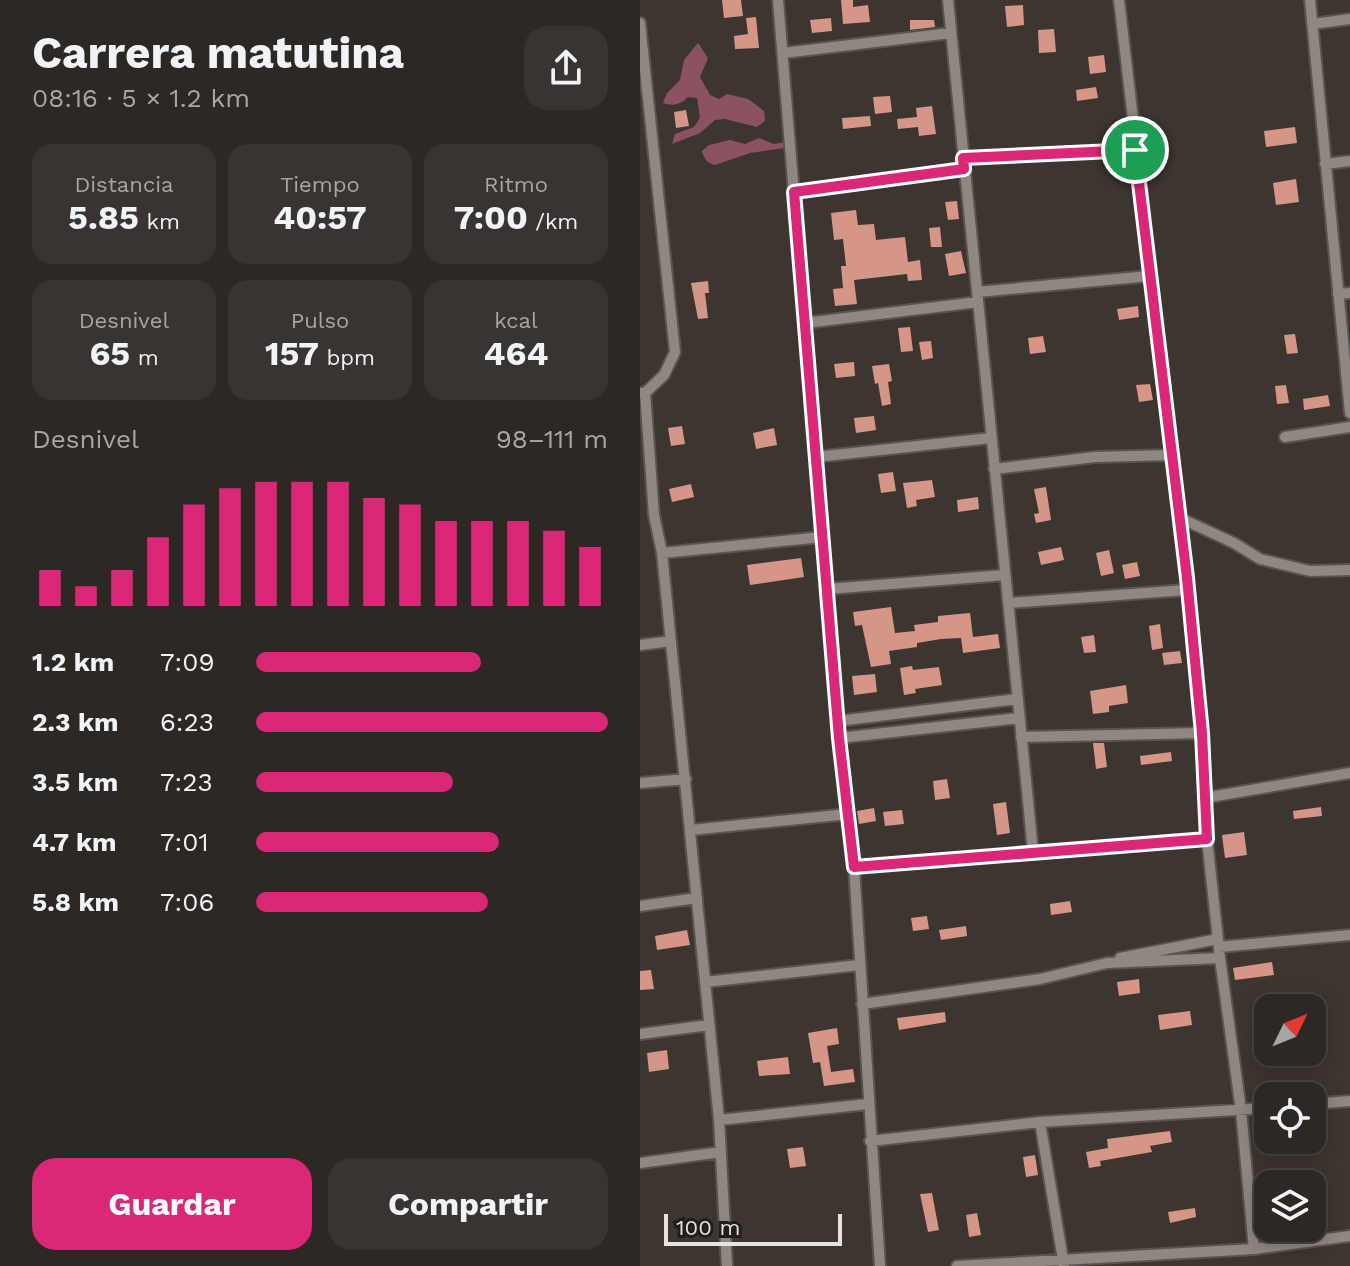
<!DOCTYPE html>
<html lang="es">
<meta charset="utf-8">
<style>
body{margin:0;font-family:"Work Sans",sans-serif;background:#393431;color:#f1f3f6;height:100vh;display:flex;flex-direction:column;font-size:30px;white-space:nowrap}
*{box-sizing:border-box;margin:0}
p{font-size:26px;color:#a7a6a6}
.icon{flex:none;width:44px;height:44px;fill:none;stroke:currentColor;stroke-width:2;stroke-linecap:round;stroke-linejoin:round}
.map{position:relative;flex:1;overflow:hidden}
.side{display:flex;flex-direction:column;background:#2d2824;width:640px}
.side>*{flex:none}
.needle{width:52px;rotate:47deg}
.tools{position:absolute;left:614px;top:994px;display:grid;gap:16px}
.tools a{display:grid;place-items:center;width:72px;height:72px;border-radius:16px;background:#2d2824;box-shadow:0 4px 20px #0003,0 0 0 2px #484441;font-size:40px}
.scale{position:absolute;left:24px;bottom:20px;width:178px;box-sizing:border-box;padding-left:8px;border:4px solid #e7e3e0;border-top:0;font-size:22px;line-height:28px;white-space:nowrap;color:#e7e3e0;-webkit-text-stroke:6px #201d1b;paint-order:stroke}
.pin{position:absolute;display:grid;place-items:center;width:68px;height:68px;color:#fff;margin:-34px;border:4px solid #fff;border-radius:50%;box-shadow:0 2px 8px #0007}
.round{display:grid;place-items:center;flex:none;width:84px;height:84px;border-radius:24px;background:#393431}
.headline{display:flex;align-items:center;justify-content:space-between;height:136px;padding:0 32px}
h1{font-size:44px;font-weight:700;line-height:60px}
.stats{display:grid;grid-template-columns:repeat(3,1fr);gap:12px;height:136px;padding:8px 32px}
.stats div{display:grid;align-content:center;border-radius:20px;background:#393431;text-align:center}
.stats b{font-size:34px;font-weight:700}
.stats small{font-size:22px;font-weight:400}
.stats p{font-size:22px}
.chart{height:224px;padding:16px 32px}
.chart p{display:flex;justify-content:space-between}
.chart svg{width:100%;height:144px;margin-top:8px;stroke:#db2777;stroke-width:6}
.button{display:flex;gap:16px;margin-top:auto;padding:16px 32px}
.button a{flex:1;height:92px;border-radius:24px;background:#db2777;color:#fff;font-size:32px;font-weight:700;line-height:92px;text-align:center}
.button a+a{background:#393431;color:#f1f3f6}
ul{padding:0 32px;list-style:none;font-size:26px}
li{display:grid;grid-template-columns:128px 96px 1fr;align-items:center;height:60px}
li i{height:20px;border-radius:10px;background:#db2777}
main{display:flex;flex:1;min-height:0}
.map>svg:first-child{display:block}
.forest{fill:#8c5262}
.building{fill:#d59688}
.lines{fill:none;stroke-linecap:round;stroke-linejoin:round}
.street-casing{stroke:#5a5450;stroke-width:14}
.street{stroke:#8f8781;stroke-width:10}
.route-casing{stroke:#fff;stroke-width:16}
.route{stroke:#db2777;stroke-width:10}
</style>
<main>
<section class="side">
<div class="headline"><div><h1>Carrera matutina</h1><p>08:16 · 5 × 1.2 km</p></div><a class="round"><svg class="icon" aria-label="share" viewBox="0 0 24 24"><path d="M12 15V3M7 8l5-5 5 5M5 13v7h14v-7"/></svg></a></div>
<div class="stats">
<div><p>Distancia</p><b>5.85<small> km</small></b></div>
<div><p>Tiempo</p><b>40:57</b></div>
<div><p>Ritmo</p><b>7:00<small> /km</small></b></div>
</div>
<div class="stats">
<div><p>Desnivel</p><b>65<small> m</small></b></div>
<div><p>Pulso</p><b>157<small> bpm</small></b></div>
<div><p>kcal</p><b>464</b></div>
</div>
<div class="chart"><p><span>Desnivel</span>98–111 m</p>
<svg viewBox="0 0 160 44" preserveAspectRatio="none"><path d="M5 44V33M15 44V38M25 44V33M35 44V23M45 44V13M55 44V8M65 44V6M75 44V6M85 44V6M95 44V11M105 44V13M115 44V18M125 44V18M135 44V18M145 44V21M155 44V26"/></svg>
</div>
<ul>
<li><b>1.2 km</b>7:09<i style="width:64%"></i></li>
<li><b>2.3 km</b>6:23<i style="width:100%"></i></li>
<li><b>3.5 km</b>7:23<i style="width:56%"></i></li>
<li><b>4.7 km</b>7:01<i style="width:69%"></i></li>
<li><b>5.8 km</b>7:06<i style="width:66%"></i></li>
</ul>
<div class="button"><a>Guardar</a><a>Compartir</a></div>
</section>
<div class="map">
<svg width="710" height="1266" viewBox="0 0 710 1266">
<rect width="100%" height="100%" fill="#3c3530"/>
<path class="forest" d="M58 43 68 58 60 77 70 95 79 99 87 94 108 99 124 111 125 121 117 127 85 119 75 120 60 133 32 144 35 134 54 127 60 118 57 98 48 97C40 105 34 106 23 103L27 93 40 80 44 60Z
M119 138 134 144 145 142 144 148 110 153 75 165C67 163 64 159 62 151L69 145 90 140 105 144Z"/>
<path class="building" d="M82 0H101L103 16 84 18Z
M201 0H213V7L228 5 230 22 203 24Z
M383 5 384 25 367 27 365 6Z
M116 17 119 48 95 49 94 36 108 34 106 18Z
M191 18 192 31 172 33 170 20Z
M270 20H294L295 27 270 30Z
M414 29 416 52 399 53 398 30Z
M464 55 466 72 450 74 448 57Z
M456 87 458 98 437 101 436 90Z
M250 96 252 112 235 114 233 97Z
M292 106 296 134 279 136 278 127 258 129 257 119 277 117 276 108Z
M46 110 49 126 36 128 34 112Z
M230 116 231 126 203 129 202 118Z
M655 127 657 143 626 147 624 131Z
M656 179 659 202 636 205 633 183Z
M317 201 319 219 308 220 305 202Z
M216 210 218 225 234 224 236 240 265 237 268 262 280 260 282 280 268 281 267 274 214 280 217 304 195 306 193 289 203 288 201 266H206L203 239 194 240 191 213Z
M300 227 302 247H291L289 228Z
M321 251 326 273 309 276 305 254Z
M68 281 69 293H65L68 318 58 319 51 283Z
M498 306 499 317 479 320 477 309Z
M270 327 273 351 261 352 258 328Z
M655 334 658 353 647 354 644 335Z
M403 336 406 352 390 354 388 338Z
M291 341 293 358 282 360 279 342Z
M214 362 215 376 196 378 194 364Z
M249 364 252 381 248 382 251 404 242 406 238 383 235 384 232 366Z
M510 384 513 400 499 402 496 385Z
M646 385 649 403 637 404 635 386Z
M688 395 690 406 664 410 663 399Z
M234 416 236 430 216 433 214 418Z
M42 426 45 444 31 446 28 428Z
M134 428 137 445 116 449 113 433Z
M253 472 256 491 241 493 238 474Z
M292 480 295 497 276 500 277 506 267 508 263 483Z
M51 484 54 497 32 502 29 489Z
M406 487 411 520 396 523 394 514 399 513 394 489Z
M338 497 339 509 318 512 317 500Z
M421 547 424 560 401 565 398 552Z
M469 550 474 573 461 576 456 553Z
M161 558 164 577 110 585 107 565Z
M497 562 500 576 485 579 482 565Z
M251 607 255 633 275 631 274 625 298 622V616L330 613 333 637 358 634 360 648 323 653 321 638 301 639 277 643V647L249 651 251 664 231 667 222 625 215 626 213 612Z
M520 624 523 648 512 650 509 626Z
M454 635 456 652 444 653 441 637Z
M540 651 542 663 524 665 522 653Z
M272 666 273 670 299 667 302 685 275 689 276 693 264 695 260 668Z
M235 674 237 692 214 695 212 676Z
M486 685 488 703 469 706V712L453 714 450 691Z
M453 743H464L467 767 456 769Z
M531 752 532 761 501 765 500 756Z
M307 779 310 798 295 800 293 781Z
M366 802 370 833 357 835 353 804Z
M681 807 682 816 654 819 653 811Z
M234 808 236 821 219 824 217 811Z
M262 810 264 824 245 826 243 812Z
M604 832 607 855 585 858 582 835Z
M430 901 432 912 411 915 410 904Z
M287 916 289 929 273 931 271 918Z
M326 926 327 936 301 940 299 930Z
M47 930 50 945 17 950 15 936Z
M632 962 634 975 595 980 593 968Z
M11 970 14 989 0 990V971Z
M499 979 500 993 479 996 477 982Z
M550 1011 552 1025 520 1030 518 1015Z
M305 1012 306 1022 259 1030 257 1018Z
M197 1028 199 1044 187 1046 191 1072 213 1069 215 1082 184 1086 180 1062 173 1063 168 1033Z
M27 1050 29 1069 9 1072 7 1053Z
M148 1057 150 1074 119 1076 117 1061Z
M530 1131 532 1142 510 1146 512 1152 460 1161 461 1166 449 1168 446 1152 468 1148 467 1139Z
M163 1147 166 1166 150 1168 147 1149Z
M395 1155 398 1175 386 1177 383 1157Z
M292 1193 299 1230 288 1232 280 1194Z
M555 1208 556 1217 530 1223 528 1212Z
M337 1213 341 1235 329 1237 326 1215Z"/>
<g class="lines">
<defs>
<path id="street" d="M138 0 199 738 214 867 240 1266
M308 0 393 851
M479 0 547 578 562 733 567 839 580 958 601 1110 614 1249
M670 0 710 413
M0 23 35 352 24 375 5 393H1
M673 24 710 19
M143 53 311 33
M323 158 495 150
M685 164 710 161
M154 192 324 169
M337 292 510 276
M698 294 710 293
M165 323 338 302
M5 393 14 515 22 553 79 1120 87 1266
M645 437 710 427
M176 457 351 438
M354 469 455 457 532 455
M540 518 594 543 620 559 670 571 710 570
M22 553 183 537
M187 589 365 575
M368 603 546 590
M0 645 31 641
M198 721 377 699
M381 737 562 733
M199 738 379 718
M0 783 46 779
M564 798 710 773
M51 830 208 814
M214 867 567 839
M0 906 57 898
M579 947 710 935
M480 958 578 939
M65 982 219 965
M222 1004 400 979 467 963 580 958
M0 1034 69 1025
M672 1104 710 1101
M79 1120 228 1104
M400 1122 424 1266
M230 1141 400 1122 628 1108
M0 1163 81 1152
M317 1266 614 1249 710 1236"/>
</defs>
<use href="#street" class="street-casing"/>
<use href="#street" class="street"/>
</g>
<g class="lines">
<defs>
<path id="route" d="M495 150 547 578 562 733 567 839 214 867 199 738 154 192 324 169 323 158Z"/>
</defs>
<use href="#route" class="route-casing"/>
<use href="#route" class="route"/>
</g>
</svg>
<div class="tools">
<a><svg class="needle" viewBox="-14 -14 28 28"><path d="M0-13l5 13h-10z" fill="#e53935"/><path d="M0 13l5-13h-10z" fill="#a7a6a6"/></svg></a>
<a><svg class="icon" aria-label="locate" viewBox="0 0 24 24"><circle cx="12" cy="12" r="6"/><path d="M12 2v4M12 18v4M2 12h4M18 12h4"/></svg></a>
<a><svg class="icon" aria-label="layers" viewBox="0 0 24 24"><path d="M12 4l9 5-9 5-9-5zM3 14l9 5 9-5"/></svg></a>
</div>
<div class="scale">100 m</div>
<div class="pin" style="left:495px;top:150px;background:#1e9e55"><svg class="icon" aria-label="arrive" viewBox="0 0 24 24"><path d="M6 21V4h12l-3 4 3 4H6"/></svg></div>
</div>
</main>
